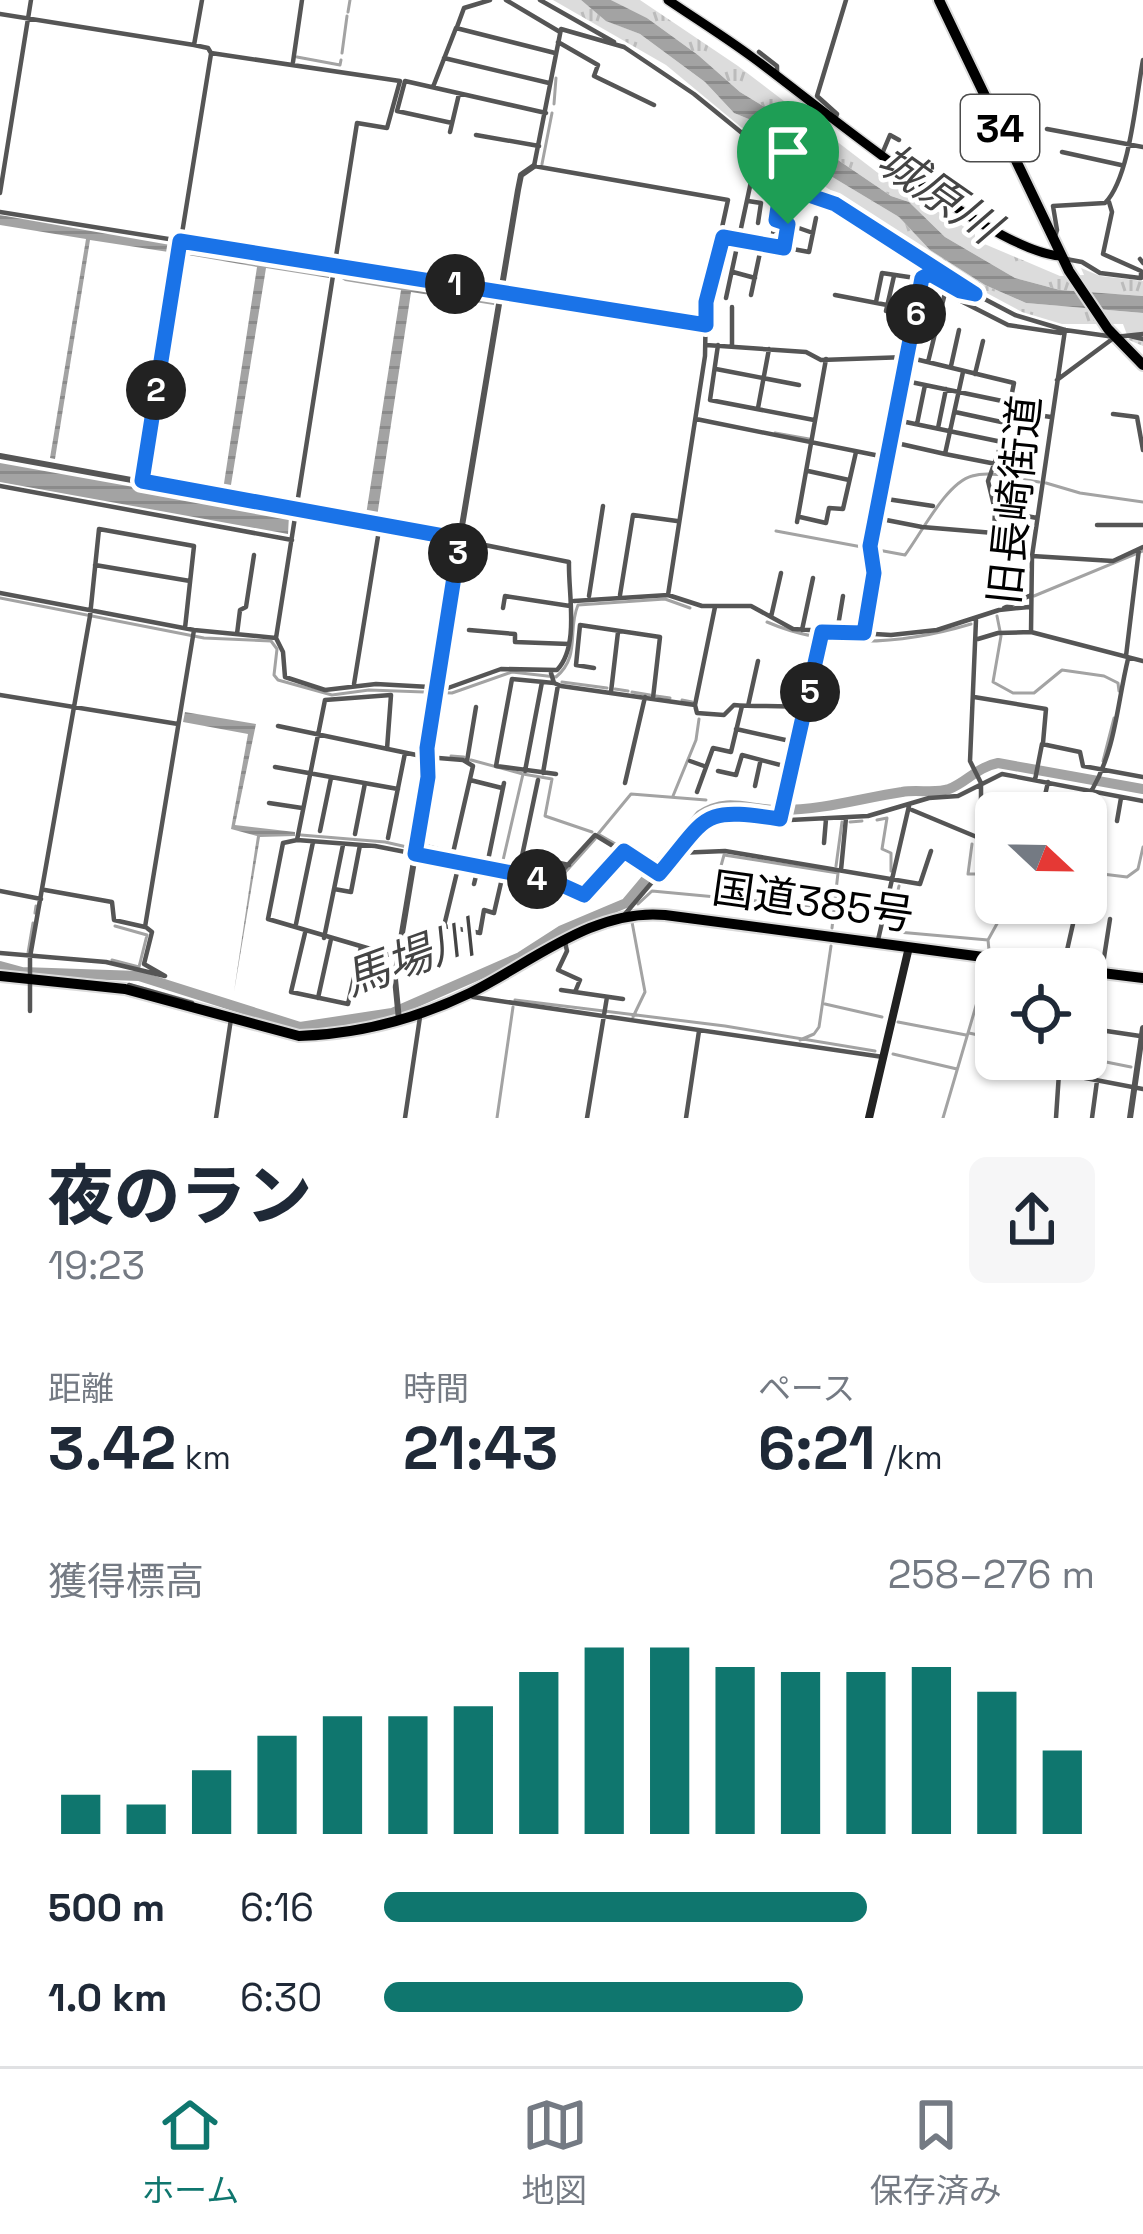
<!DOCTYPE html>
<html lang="ja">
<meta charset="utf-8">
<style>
body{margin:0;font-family:"Space Grotesk","Noto Sans JP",sans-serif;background:#f6f6f7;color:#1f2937;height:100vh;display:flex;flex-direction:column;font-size:45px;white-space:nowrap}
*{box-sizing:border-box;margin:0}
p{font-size:39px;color:#747a83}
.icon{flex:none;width:66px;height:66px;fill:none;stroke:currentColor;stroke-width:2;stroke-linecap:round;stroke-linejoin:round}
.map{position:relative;height:1118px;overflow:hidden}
.side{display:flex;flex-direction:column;background:#fff;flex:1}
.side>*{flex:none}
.needle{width:78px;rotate:112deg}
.controls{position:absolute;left:975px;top:792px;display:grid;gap:24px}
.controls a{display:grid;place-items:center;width:132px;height:132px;border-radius:18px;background:#fff;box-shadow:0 3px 9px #0004;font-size:60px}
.pin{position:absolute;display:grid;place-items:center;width:102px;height:102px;color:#fff;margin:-123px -51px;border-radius:50% 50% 50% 0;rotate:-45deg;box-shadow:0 0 12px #0007}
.pin .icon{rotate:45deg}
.km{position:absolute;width:60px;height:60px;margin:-30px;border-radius:50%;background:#222;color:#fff;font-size:33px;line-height:60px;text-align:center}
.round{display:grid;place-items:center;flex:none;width:126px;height:126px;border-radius:18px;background:#f6f6f7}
.overview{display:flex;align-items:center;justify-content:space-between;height:204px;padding:0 48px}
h1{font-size:66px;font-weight:800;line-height:90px}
.stats{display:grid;grid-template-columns:repeat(3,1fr);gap:18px;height:204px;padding:12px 48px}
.stats div{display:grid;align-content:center}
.stats b{font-size:60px;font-weight:800}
.stats small{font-size:33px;font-weight:400}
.stats p{font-size:33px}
.chart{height:336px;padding:24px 48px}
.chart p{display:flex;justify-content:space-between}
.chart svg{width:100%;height:216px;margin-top:12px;stroke:#0f766e;stroke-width:6}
ul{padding:0 48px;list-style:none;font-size:39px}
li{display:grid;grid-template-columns:192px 144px 1fr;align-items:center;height:90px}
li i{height:30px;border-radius:15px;background:#0f766e}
.dock{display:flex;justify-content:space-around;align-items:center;height:168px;border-top:3px solid #e0e1e3;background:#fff;font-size:33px;color:#747a83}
.dock a{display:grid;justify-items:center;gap:6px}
.dock .on{color:#0f766e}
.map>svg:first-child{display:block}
.grass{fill:url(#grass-tufts)}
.water{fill:url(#water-rules)}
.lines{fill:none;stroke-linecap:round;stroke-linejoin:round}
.stream{stroke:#a3a3a3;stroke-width:3}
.river{stroke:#a3a3a3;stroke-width:10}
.primary-casing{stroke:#dbdbdb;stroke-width:12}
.trunk-casing{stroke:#dbdbdb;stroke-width:14}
.minor{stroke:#555;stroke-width:4.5}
.tertiary{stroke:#555;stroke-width:6}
.secondary{stroke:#222;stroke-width:8}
.primary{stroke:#000;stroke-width:9}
.trunk{stroke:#000;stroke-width:10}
.route-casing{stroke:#fff;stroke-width:24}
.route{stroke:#1a73e8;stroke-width:15}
.labels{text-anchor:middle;stroke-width:9;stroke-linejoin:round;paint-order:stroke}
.shield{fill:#fff;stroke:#4c4c4c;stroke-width:3}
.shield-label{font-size:39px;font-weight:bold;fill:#000}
.street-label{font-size:42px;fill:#000;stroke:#fff}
.water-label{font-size:45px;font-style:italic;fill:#444;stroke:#fff}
</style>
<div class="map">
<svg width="1143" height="1118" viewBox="0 0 1143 1118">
<defs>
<pattern id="grass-tufts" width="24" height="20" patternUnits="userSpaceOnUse" patternTransform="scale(3)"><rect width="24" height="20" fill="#dcdcdc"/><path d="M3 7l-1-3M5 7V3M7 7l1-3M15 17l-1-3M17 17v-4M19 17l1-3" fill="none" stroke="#bbb"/></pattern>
<pattern id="water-rules" width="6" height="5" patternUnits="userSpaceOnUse" patternTransform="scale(3)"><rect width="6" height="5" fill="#a3a3a3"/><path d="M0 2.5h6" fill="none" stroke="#8b8b8b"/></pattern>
</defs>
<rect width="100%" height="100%" fill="#fff"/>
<path class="grass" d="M553 0H581L607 21 640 34 705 82 734 113 776 130 809 163 899 217 930 250 985 285 1026 303 1143 313V346L1129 340 1123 324H1062L1022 312 968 283 759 142 666 65Z
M611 0H640L738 66 899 189 975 233V240L1060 276 1084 275 1081 268 1100 276 1143 281V296L1060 290 1015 278 945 237 909 202 891 196 813 143 780 109 763 106 740 92 698 55 647 18Z"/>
<path class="water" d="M581 0H611L647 18 698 55 740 92 763 106 780 109 813 143 891 196 909 202 945 237 1015 278 1060 290 1143 296V313L1026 303 985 285 930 250 899 217 809 163 776 130 734 113 705 82 640 34 606 21Z
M0 215 176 246 175 253 90 240 55 459 50 458 86 239 0 225Z
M185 245 330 271 329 278 266 268 230 491 223 490 257 267 182 254Z
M341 271 495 298 494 305 411 292 377 517 366 515 401 290 345 281 339 277Z
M0 463 289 515 288 534 0 482Z
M185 712 256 724 235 825 295 832V836L260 837 234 992 257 836 231 829 248 734 183 722Z"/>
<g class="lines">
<path class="stream" d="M348 12 350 0
M342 53 347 16
M297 57 340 65 341 60
M554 104 556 78
M542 164 552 113
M775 433 809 439
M1046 483 1080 493 1143 502
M776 531 905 555C921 534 946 483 972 476 992 470 1019 479 1039 482
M1034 596 1143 551
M0 598 204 638 271 641 277 649 274 675 278 680 332 695 369 690 452 693 512 672 556 677C581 656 567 631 578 605L665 599 690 608
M997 616 1001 636 993 682 1013 693H1034L1062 670 1104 676 1118 683 1119 691
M767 622C832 650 904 644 971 624
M562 682 607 688
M615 689 628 691
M632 692 650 695
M656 696 670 698
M682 700 692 702
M451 756 464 757
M471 760 523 774 501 869
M1103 761 1114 718
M523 774 552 779 545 816 592 832
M673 796 696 740 699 719
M877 820 887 818 882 849 891 853V871
M850 822 862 821
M301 835 385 842 486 865
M972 844 968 874H979L984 883 996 889
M619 846 598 834 631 794 706 800
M630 853 648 862
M836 866 842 822
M1086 872 1127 877 1138 869 1143 847
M537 876 553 878
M560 878 595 839
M899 886 890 925 898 932 988 940
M638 904 652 891 834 908 838 873 724 855 713 895
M35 913 36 906
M632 922 645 992 633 1017
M832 928 834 910
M989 950 988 940 1004 911C1024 902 1043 919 1062 914L1067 903
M28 953 33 923
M112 960 139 967 147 935 115 926
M515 1000 725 1026 875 1051
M825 1004 882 1017
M898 1022 966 1035
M969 1033 996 1039
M800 1040 814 1034 819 1027 831 946
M893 1054 957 1069
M1086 1058 1131 1067
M497 1118 513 1007
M943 1118 988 965"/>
<path class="river" d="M0 966 22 972 139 976 300 1027 392 1013 520 957 562 930 626 903 700 815C729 796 749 811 781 810 823 810 862 798 902 792 917 789 935 794 949 789 967 782 977 767 998 763L1143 789"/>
<defs>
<path id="primary" d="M668 0C696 19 725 37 752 57 814 102 993 253 1061 256"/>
<path id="trunk" d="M939 0 1069 271 1108 329 1143 365
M1086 971 1143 978
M0 976 125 989 299 1036C359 1034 416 1019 470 993 531 963 594 908 665 915L1074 969"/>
</defs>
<use href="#primary" class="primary-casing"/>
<use href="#trunk" class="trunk-casing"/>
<path class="minor" d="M506 0 560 32
M540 0 614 42
M0 14 194 45 208 48 211 53 400 81 387 128 357 123 276 638 283 652 285 677 325 690 376 684 448 688 501 669 557 670C580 646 568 593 569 562L460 540
M457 27 464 8 490 0
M558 42 598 65 594 76 654 105
M194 45 202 0
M624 47 561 29 534 166 728 200 706 301 705 356 668 595
M624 47 694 94 796 177 975 294 1015 315 1065 330 1115 337 1143 334
M759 52 777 66V73
M444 58 549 83
M293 62 302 0
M433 87 456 28 555 53
M834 121 837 114 817 96 846 0
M452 123 397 111 405 81 546 113
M1047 129 1143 147
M450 132 459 94
M476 135 539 146
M758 149 788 188 832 203
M1062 152 1121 165
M882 154 890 135 899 140
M0 193 31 0
M748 201 761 203 758 223
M1109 202 1112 212 1103 254 1141 271V278
M0 212 706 325
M776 220 813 233
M1055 236 1057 230 1053 206 1105 203C1130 178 1136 97 1143 60
M724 237 771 245 779 200 788 188
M771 245 809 252 816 218
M784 247 792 206
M1066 259 1082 262 1100 273 1140 278
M1140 259 1143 263
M733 272 755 278
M751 295 762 243
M835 295 887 305
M726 298 752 177
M876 302 882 273 922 279
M732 307V346
M886 311 894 276
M1130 336 1143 339
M706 345 806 352 821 360 907 357 1014 383 1002 442 988 481 995 510 994 533 922 527 876 518
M718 345 710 400 814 420
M928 362 945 293 1008 325 1061 333 1065 330 1032 556 1031 632 1143 661
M951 366 959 330
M716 369 799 385
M975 374 983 341
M901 380 1007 402
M1057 380 1115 337
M758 408 769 349
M1009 411 1051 417
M955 412 1006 423
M1113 414 1137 417 1143 450
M696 419 890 458
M896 420 1002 442
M917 424 925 385
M938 428 946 389
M892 442 945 454 963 372
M945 454 996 464
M808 471 849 480
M142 481 211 54
M0 486 292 540
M880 498 933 506
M995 510 1037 518
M800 517 826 523 829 508 843 509 856 452
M797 522 826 359
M1097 525H1143
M1032 556 1113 561 1143 547
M95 565 190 581
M0 593 194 630 276 638
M620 595 633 515 677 521
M589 596 603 506
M574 601 668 595 702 606H751L793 629 891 635 937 630 999 610 1029 607
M503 608 505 596 570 606
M1004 608 1029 596
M771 617 781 573
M976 620 970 761 981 783V811
M469 630 515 634V642L569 644
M802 630 813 578
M864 631 874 573 870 546 922 279 930 274 969 293
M837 632 843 596
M237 634 240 610 246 607 254 555
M978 639 998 633 1031 632
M1126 656 1139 549
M594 668 576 665 580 625 660 637 653 698
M551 673 554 683 561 686 695 705 697 713 724 715 734 705C759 707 781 705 806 708L822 632
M554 683 512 679 496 766 556 774
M354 684 380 524
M611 692 618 632
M0 695 178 724
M974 697 1046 709 1043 743
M695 705 715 607
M748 706 758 661
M278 726 426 757 463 760 473 766 453 853 417 844
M736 729 799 743
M467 761 476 707
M690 761 704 766
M275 767 398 789
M525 771 542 682
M718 771 736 775 742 755 792 768
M543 773 558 685
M470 780 502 788
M1035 780 1042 744 1080 752 1083 766 1143 777
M625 783 645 697
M755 786 760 763
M1092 790C1116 748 1117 704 1128 659
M697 792 713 748 731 752 742 706
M269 803 302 808
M912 810 996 845
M1041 813 1048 782
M780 819 806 708
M1117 821 1121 798
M320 831 331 778
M355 834 365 783
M388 838 405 753
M297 840 325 700 391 695 387 749
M824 843 826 819
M677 853 725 851 920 884 931 851
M522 855 569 865
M459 864 444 926 480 933 484 910 494 913 503 874
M486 870 504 783
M841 870 846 818
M518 875 538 780
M553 881 595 835 659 874
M474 884 478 868
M334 889 351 892 360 845
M45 890 112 902 114 920 145 927 194 630
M0 891 41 899
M625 914 705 820 731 812 790 820 868 816 929 798 958 796 1002 774 1143 801
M296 924 313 842
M147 928 152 932 144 964 165 976
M305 933 291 992 348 1004 361 947
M324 938 343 845
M878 940 909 806
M565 942 567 951 558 970 580 980 575 992
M0 953 106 962 165 976
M398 957 268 919 283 843 297 840 375 846 553 881 584 895 624 851
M1063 968 1075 915
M129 985 192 1003
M561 990 623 999
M473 997 883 1057
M318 998 331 939
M30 1011V957L90 616 99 529 194 546 185 628
M1093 1029 1140 1036
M1089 1054 1110 919
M980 1055 1000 1064 1059 1073
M216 1118 231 1019
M405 1118 420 1017
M587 1118 607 997
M686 1118 699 1031
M1056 1118 1059 1073 1143 1089
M1092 1118 1097 1081"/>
<path class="tertiary" d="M0 456 460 540
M399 1020 395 979 398 957 428 777 427 749 435 688 518 190 521 175 534 166
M1130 1118 1143 1028"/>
<path class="secondary" d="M869 1118 909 947"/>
<use href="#primary" class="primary"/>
<use href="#trunk" class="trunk"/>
</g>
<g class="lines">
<defs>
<path id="route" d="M788 188 835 204 975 294 960 291 930 274 922 278 870 546 874 573 864 633 822 632 780 819C699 807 709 815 659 874L624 851 584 895 553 881 415 854 428 777 427 748 460 539 142 481 180 241 706 325V302L723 237 784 248 788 224 776 220 779 200Z"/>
</defs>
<use href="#route" class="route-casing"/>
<use href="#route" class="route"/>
</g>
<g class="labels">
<rect class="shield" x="961" y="95" width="78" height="66" rx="9"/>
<g class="shield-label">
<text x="1000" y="142">34</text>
</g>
<g class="street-label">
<text transform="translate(1014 500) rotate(-84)" y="15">旧長崎街道</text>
<text transform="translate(813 901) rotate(8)" y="15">国道385号</text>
</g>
<g class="water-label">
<text transform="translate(939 193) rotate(35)" y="16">城原川</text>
<text transform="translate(409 958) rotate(-20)" y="16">馬場川</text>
</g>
</g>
</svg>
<div class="controls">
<a><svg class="needle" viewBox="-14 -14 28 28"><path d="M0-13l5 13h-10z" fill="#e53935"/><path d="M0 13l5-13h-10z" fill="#747a83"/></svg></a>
<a><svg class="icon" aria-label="locate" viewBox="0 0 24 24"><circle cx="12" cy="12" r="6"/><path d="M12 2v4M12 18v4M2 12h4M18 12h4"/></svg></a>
</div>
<div class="pin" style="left:788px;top:224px;background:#1e9e55"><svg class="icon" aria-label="arrive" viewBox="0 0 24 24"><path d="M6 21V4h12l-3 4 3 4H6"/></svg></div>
<b class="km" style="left:455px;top:284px">1</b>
<b class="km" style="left:156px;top:390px">2</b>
<b class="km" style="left:458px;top:553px">3</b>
<b class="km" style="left:537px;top:879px">4</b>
<b class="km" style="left:810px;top:692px">5</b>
<b class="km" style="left:916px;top:314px">6</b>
</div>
<section class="side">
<div class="overview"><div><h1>夜のラン</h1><p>19:23</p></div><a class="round"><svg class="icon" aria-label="share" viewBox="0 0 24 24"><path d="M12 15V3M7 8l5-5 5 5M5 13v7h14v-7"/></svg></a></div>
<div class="stats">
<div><p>距離</p><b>3.42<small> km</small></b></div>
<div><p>時間</p><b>21:43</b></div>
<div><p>ペース</p><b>6:21<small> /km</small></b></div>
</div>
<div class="chart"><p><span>獲得標高</span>258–276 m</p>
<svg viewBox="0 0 160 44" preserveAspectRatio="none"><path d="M5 44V36M15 44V38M25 44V31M35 44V24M45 44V20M55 44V20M65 44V18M75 44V11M85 44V6M95 44V6M105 44V10M115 44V11M125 44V11M135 44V10M145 44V15M155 44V27"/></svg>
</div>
<ul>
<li><b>500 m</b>6:16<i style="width:68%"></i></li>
<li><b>1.0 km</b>6:30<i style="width:59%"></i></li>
</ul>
</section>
<nav class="dock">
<a class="on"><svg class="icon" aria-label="home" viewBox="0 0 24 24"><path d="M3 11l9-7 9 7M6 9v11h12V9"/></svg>ホーム</a>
<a><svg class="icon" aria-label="map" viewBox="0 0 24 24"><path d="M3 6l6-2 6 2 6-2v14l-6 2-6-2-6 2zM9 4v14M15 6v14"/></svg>地図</a>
<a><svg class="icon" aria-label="saved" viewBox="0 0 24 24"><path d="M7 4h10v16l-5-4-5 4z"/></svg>保存済み</a>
</nav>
